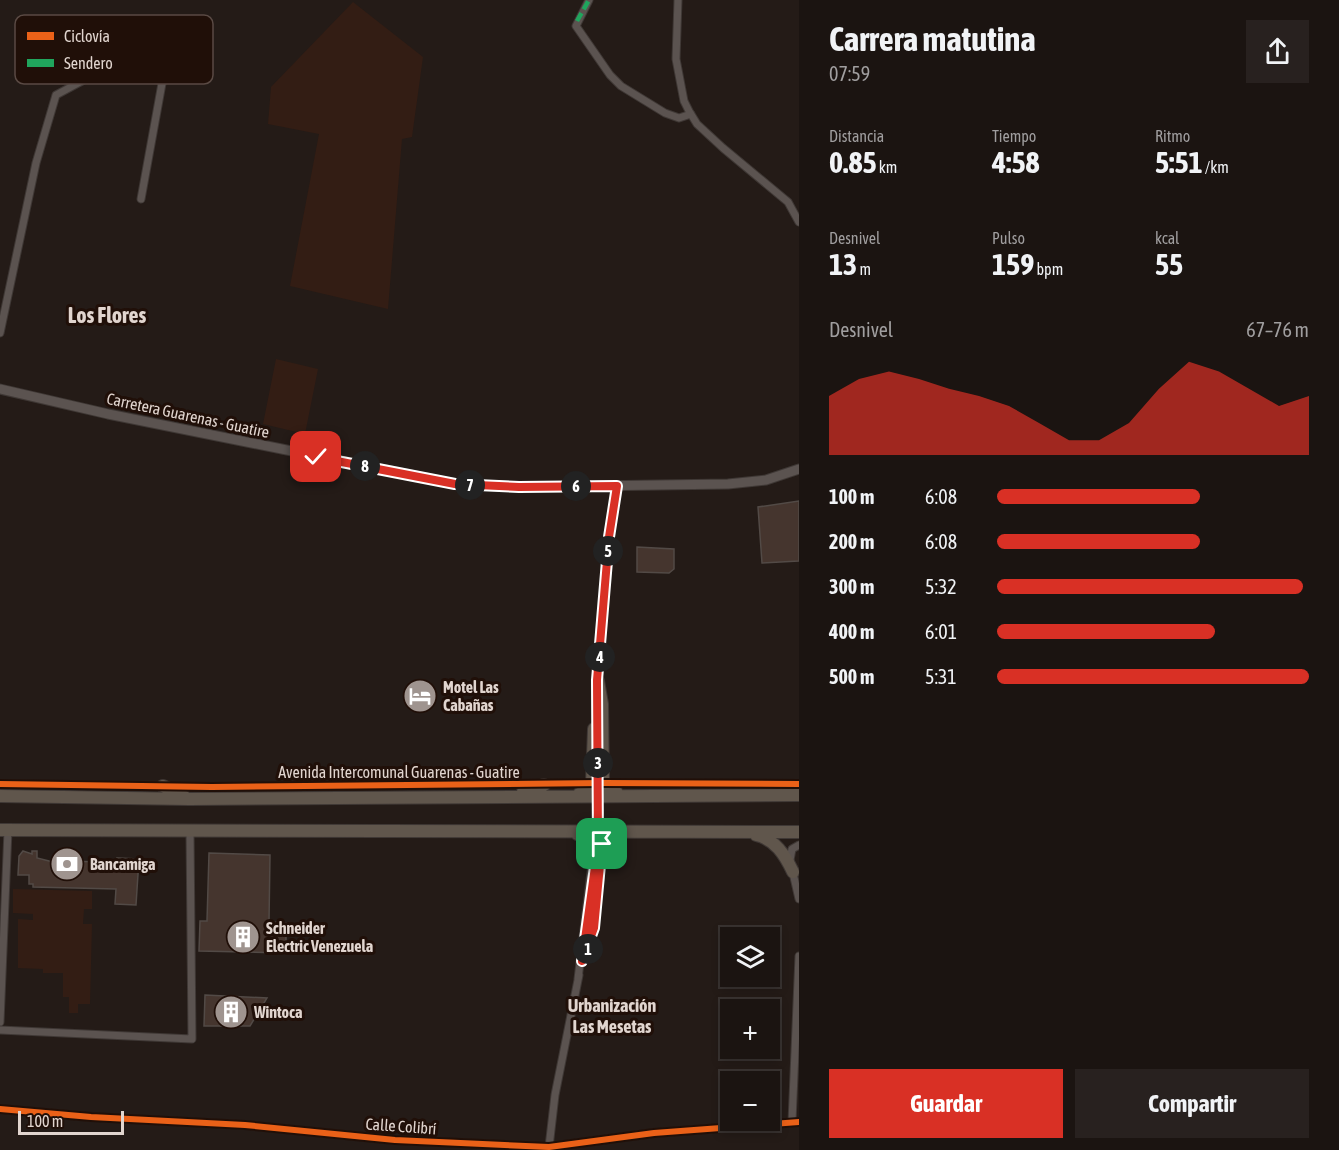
<!DOCTYPE html>
<html lang="es">
<meta charset="utf-8">
<style>
body{margin:0;font-family:"Asap Condensed",sans-serif;background:#28211f;color:#f1f3f6;height:100vh;display:flex;flex-direction:column;font-size:22px;white-space:nowrap}
*{box-sizing:border-box;margin:0}
p{font-size:20px;color:#a09e9f}
.icon{flex:none;width:33px;height:33px;fill:none;stroke:currentColor;stroke-width:2;stroke-linecap:round;stroke-linejoin:round}
.map{position:relative;flex:1;overflow:hidden}
.drawer{display:flex;flex-direction:column;background:#1b1411;width:540px}
.drawer>*{flex:none}
.fabs{position:absolute;left:720px;top:927px;display:grid;gap:12px}
.fabs a{display:grid;place-items:center;width:60px;height:60px;border-radius:0px;background:#1b1411;box-shadow:0 3px 9px #0003,0 0 0 2px #393331;font-size:30px}
.scale{position:absolute;left:18px;bottom:15px;width:106px;box-sizing:border-box;padding-left:6px;border:3px solid #e1d5cf;border-top:0;font-size:16px;line-height:21px;white-space:nowrap;color:#e1d5cf;-webkit-text-stroke:4px #200f08;paint-order:stroke}
.pin{position:absolute;display:grid;place-items:center;width:51px;height:51px;color:#fff;margin:-26px;border-radius:12px;box-shadow:0 3px 9px #0006}
.km{position:absolute;width:30px;height:30px;margin:-15px;border-radius:50%;background:#222;color:#fff;font-size:16px;line-height:30px;text-align:center}
.round{display:grid;place-items:center;flex:none;width:63px;height:63px;border-radius:0px;background:#28211f}
.headline{display:flex;align-items:center;justify-content:space-between;height:102px;padding:0 30px}
h1{font-size:33px;font-weight:700;line-height:45px}
.figures{display:grid;grid-template-columns:repeat(3,1fr);gap:9px;height:102px;padding:6px 30px}
.figures div{display:grid;align-content:center}
.figures b{font-size:30px;font-weight:700}
.figures small{font-size:16px;font-weight:400}
.figures p{font-size:16px}
.chart{height:168px;padding:12px 30px}
.chart p{display:flex;justify-content:space-between}
.chart svg{width:100%;height:108px;margin-top:6px;fill:#d93025;opacity:.7}
.cta{display:flex;gap:12px;margin-top:auto;padding:12px 30px}
.cta a{flex:1;height:69px;border-radius:0px;background:#d93025;color:#fff;font-size:24px;font-weight:700;line-height:69px;text-align:center}
.cta a+a{background:#28211f;color:#f1f3f6}
ul{padding:0 30px;list-style:none;font-size:20px}
li{display:grid;grid-template-columns:96px 72px 1fr;align-items:center;height:45px}
li i{height:15px;border-radius:8px;background:#d93025}
main{display:flex;flex:1;min-height:0}
.map>svg:first-child{display:block}
.built{fill:#331d14}
.building{fill:#45352e;stroke:#524a46;stroke-width:1.5}
.lines{fill:none;stroke-linecap:round;stroke-linejoin:round}
.street-casing{stroke:#3f3835;stroke-width:9}
.secondary-casing{stroke:#3f3835;stroke-width:11}
.highway-casing{stroke:#3f3835;stroke-width:14}
.street{stroke:#5b5350;stroke-width:7}
.secondary{stroke:#5b5350;stroke-width:9}
.highway{stroke:#60564c;stroke-width:12}
.street-bridge-casing{stroke:#3f3835;stroke-width:9;stroke-linecap:butt}
.street-bridge{stroke:#5b5350;stroke-width:7}
.quiet{stroke:#20a55d;stroke-width:4.5;stroke-dasharray:9 4.5;stroke-linecap:butt}
.cycleway-casing{stroke:#200f08;stroke-width:10}
.cycleway{stroke:#ea6118;stroke-width:6}
.route-casing{stroke:#fff;stroke-width:12}
.route{stroke:#d93025;stroke-width:8}
.labels{text-anchor:middle;stroke-width:6;stroke-linejoin:round;paint-order:stroke}
.street-label{font-size:16px;fill:#e1d5cf;stroke:#200f08}
.poi-label{font-size:16px;font-weight:bold;fill:#e1d5cf;stroke:#200f08;text-anchor:start}
.neighbourhood-label{font-size:18px;font-weight:bold;fill:#e1d5cf;stroke:#200f08}
.district-label{font-size:22px;font-weight:bold;fill:#e1d5cf;stroke:#200f08}
.key{fill:#200f08;stroke:#5a4a44;stroke-width:1.5}
.key-label{font-size:16px;fill:#e1d5cf}
</style>
<main>
<div class="map">
<svg width="799" height="1150" viewBox="0 0 799 1150">
<rect width="100%" height="100%" fill="#241b17"/>
<path class="built" d="M353 2 423 57 412 137 402 139 388 309 290 286 319 134 268 124 271 87Z
M276 359 318 369 305 434 263 424Z
M13 889 92 891V909H84L83 924H92L90 1004H78V1013H69V997H63V973H43V969L18 968V919L33 920V914L13 913Z"/>
<path class="building" d="M799 501V561L762 563 758 507Z
M637 547 674 549V569L669 573 637 572Z
M23 851 32 854V851H37V858L49 861 117 862V858L139 859 136 905 115 904 116 889 33 887V884H29V875H18L19 856Z
M209 853 270 855 269 922 286 923V953L199 951 200 921H207Z
M205 995 267 998 250 1026H204Z"/>
<g class="lines">
<defs>
<path id="street" d="M589 0 576 26 610 75 621 86 665 113 679 118 691 114
M678 0 676 59 684 101 689 111 697 124 723 148 788 202 799 222
M0 333 36 163 56 95 108 67 167 56 141 199
M597 680 609 537 617 486
M0 784 212 787 603 783 799 784
M799 845 792 849 790 860 799 899
M585 946 592 893
M582 961 594 928 602 848
M578 979 594 847
M0 1022 8 830
M0 1030 192 1039 190 832
M0 1109 91 1117 245 1125 395 1140 549 1147 654 1133 799 1122
M792 1122 799 956
M549 1147 555 1095 579 975"/>
<path id="secondary" d="M0 389 108 414 455 484 519 487 728 484 766 480 799 469"/>
<path id="highway" d="M598 681 602 704 603 783 604 787 617 793
M163 786 185 797
M523 792 544 785
M579 794 588 791 592 784 594 729
M0 796 189 799 799 795
M0 830 799 832
M577 834 590 838 593 849
M756 835C775 839 785 855 793 872
M602 849 607 838 620 834"/>
</defs>
<use href="#street" class="street-casing"/>
<use href="#secondary" class="secondary-casing"/>
<use href="#highway" class="highway-casing"/>
<use href="#street" class="street"/>
<use href="#secondary" class="secondary"/>
<use href="#highway" class="highway"/>
<defs>
<path id="street-bridge" d="M592 893 599 845 597 680"/>
</defs>
<use href="#street-bridge" class="street-bridge-casing"/>
<use href="#street-bridge" class="street-bridge"/>
<path class="quiet" d="M577 21 589 0"/>
<defs>
<path id="cycleway" d="M0 784 212 787 603 783 799 784
M0 1109 91 1117 245 1125 395 1140 549 1147 654 1133 799 1122"/>
</defs>
<use href="#cycleway" class="cycleway-casing"/>
<use href="#cycleway" class="cycleway"/>
</g>
<g class="lines">
<defs>
<path id="route" d="M316 457 455 484 519 487 617 486 609 537 597 680 598 845 582 961 594 928 602 844"/>
</defs>
<use href="#route" class="route-casing"/>
<use href="#route" class="route"/>
</g>
<defs>
<symbol id="hotel-disc" viewBox="-11 -11 22 22"><circle r="9.5" fill="#9f948f" stroke="#200f08"/><path d="M-6-4.5h1.5V1H6V5H4.5V3h-9V5H-6ZM-4 0a1.8 1.8 0 1 1 3.6 0ZM.5 0V-2.5h3Q6-2.5 6 0Z" fill="#fff"/></symbol>
<symbol id="bank-disc" viewBox="-11 -11 22 22"><circle r="9.5" fill="#9f948f" stroke="#200f08"/><path d="M-6-4H6V4H-6ZM0-2.3a2.3 2.3 0 1 0 0 4.6a2.3 2.3 0 1 0 0-4.6Z" fill="#fff"/></symbol>
<symbol id="building-disc" viewBox="-11 -11 22 22"><circle r="9.5" fill="#9f948f" stroke="#200f08"/><path d="M-4-6H4V6H1V3H-1V6H-4ZM-2.5-4.3h1.7v1.8h-1.7ZM.8-4.3h1.7v1.8H.8ZM-2.5-1h1.7V.8h-1.7ZM.8-1h1.7V.8H.8Z" fill="#fff"/></symbol>
</defs>
<g fill-rule="evenodd">
<use href="#hotel-disc" x="401" y="677" width="38" height="38"/>
<use href="#bank-disc" x="48" y="845" width="38" height="38"/>
<use href="#building-disc" x="224" y="918" width="38" height="38"/>
<use href="#building-disc" x="212" y="993" width="38" height="38"/>
</g>
<g class="labels">
<g class="street-label">
<text transform="translate(188 415) rotate(12)" y="6">Carretera Guarenas - Guatire</text>
<text x="399" y="778">Avenida Intercomunal Guarenas - Guatire</text>
<text transform="translate(401 1126) rotate(4)" y="6">Calle Colibrí</text>
</g>
<g class="poi-label">
<text x="443" y="693">Motel Las<tspan x="443" dy="18">Cabañas</tspan></text>
<text x="90" y="870">Bancamiga</text>
<text x="266" y="934">Schneider<tspan x="266" dy="18">Electric Venezuela</tspan></text>
<text x="254" y="1018">Wintoca</text>
</g>
<g class="neighbourhood-label">
<text x="612" y="1012">Urbanización<tspan x="612" dy="21">Las Mesetas</tspan></text>
</g>
<g class="district-label">
<text x="107" y="323">Los Flores</text>
</g>
</g>
<rect x="15" y="15" width="198" height="69" rx="9" class="key"/>
<rect x="27" y="32" width="27" height="8" fill="#ea6118"/>
<rect x="27" y="59" width="27" height="8" fill="#20a55d"/>
<g class="key-label">
<text x="64" y="42">Ciclovía</text>
<text x="64" y="69">Sendero</text>
</g>
</svg>
<div class="fabs">
<a><svg class="icon" aria-label="layers" viewBox="0 0 24 24"><path d="M12 4l9 5-9 5-9-5zM3 14l9 5 9-5"/></svg></a>
<a>+</a>
<a>−</a>
</div>
<div class="scale">100 m</div>
<div class="pin" style="left:602px;top:844px;background:#1e9e55"><svg class="icon" aria-label="arrive" viewBox="0 0 24 24"><path d="M6 21V4h12l-3 4 3 4H6"/></svg></div>
<div class="pin" style="left:316px;top:457px;background:#d93025"><svg class="icon" aria-label="check" viewBox="0 0 24 24"><path d="M5 12l5 5 9-10"/></svg></div>
<b class="km" style="left:588px;top:949px">1</b>
<b class="km" style="left:598px;top:763px">3</b>
<b class="km" style="left:600px;top:657px">4</b>
<b class="km" style="left:608px;top:551px">5</b>
<b class="km" style="left:576px;top:486px">6</b>
<b class="km" style="left:470px;top:485px">7</b>
<b class="km" style="left:365px;top:466px">8</b>
</div>
<section class="drawer">
<div class="headline"><div><h1>Carrera matutina</h1><p>07:59</p></div><a class="round"><svg class="icon" aria-label="share" viewBox="0 0 24 24"><path d="M12 15V3M7 8l5-5 5 5M5 13v7h14v-7"/></svg></a></div>
<div class="figures">
<div><p>Distancia</p><b>0.85<small> km</small></b></div>
<div><p>Tiempo</p><b>4:58</b></div>
<div><p>Ritmo</p><b>5:51<small> /km</small></b></div>
</div>
<div class="figures">
<div><p>Desnivel</p><b>13<small> m</small></b></div>
<div><p>Pulso</p><b>159<small> bpm</small></b></div>
<div><p>kcal</p><b>55</b></div>
</div>
<div class="chart"><p><span>Desnivel</span>67–76 m</p>
<svg viewBox="0 0 160 44" preserveAspectRatio="none"><path d="M0 44V20L10 13L20 10L30 13L40 17L50 20L60 24L70 31L80 38L90 38L100 31L110 17L120 6L130 10L140 17L150 24L160 20V44z"/></svg>
</div>
<ul>
<li><b>100 m</b>6:08<i style="width:65%"></i></li>
<li><b>200 m</b>6:08<i style="width:65%"></i></li>
<li><b>300 m</b>5:32<i style="width:98%"></i></li>
<li><b>400 m</b>6:01<i style="width:70%"></i></li>
<li><b>500 m</b>5:31<i style="width:100%"></i></li>
</ul>
<div class="cta"><a>Guardar</a><a>Compartir</a></div>
</section>
</main>
